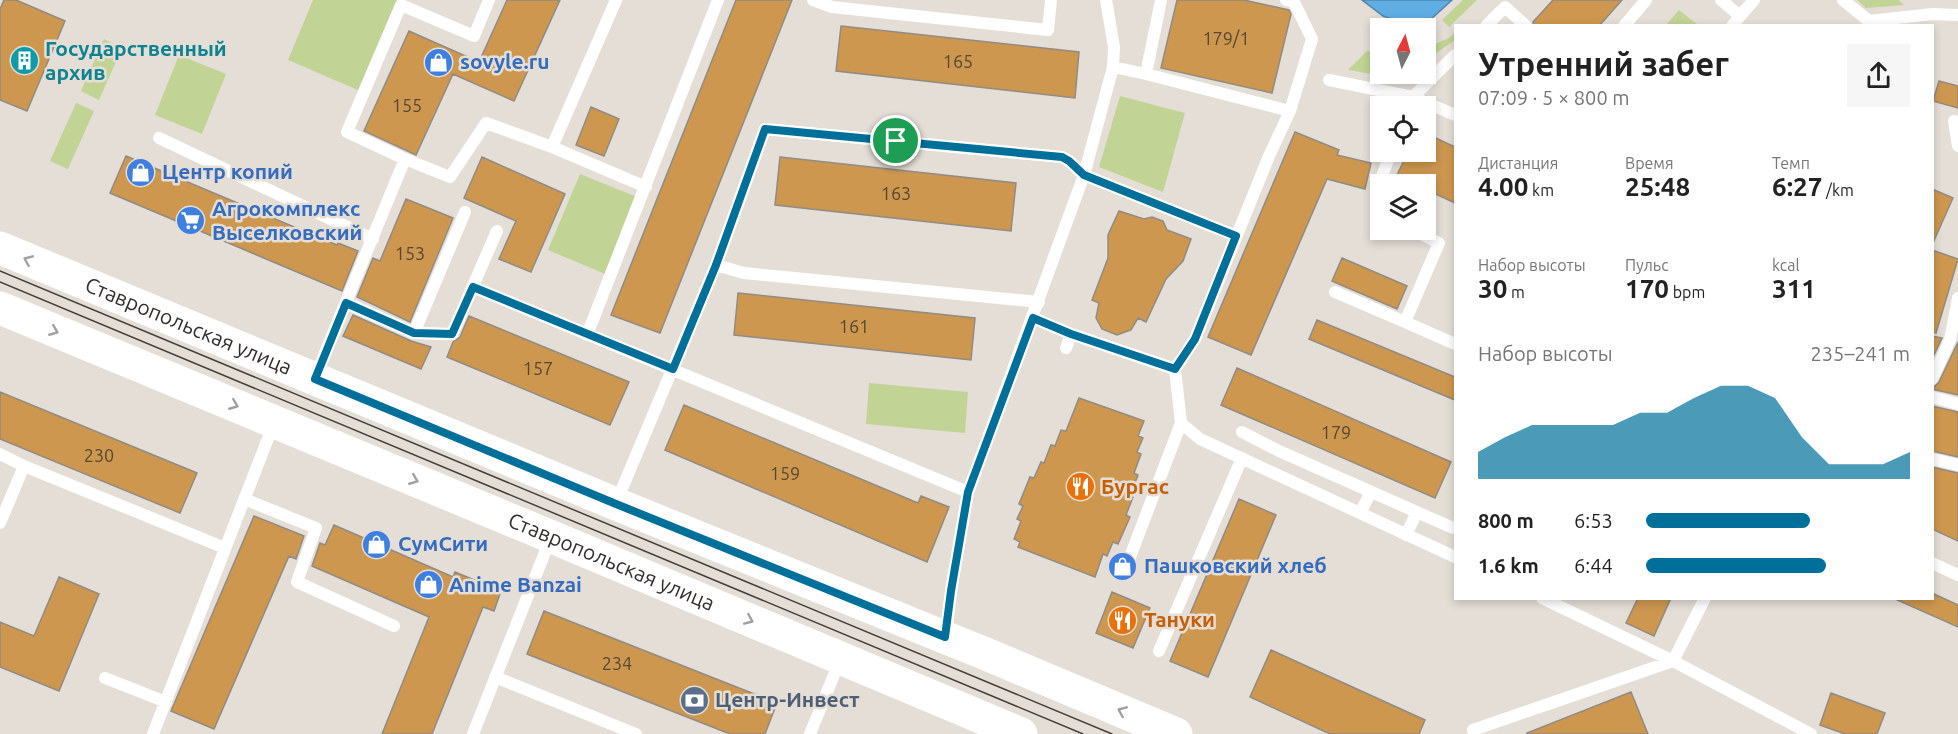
<!DOCTYPE html>
<html lang="ru">
<meta charset="utf-8">
<style>
body{margin:0;font-family:Ubuntu,sans-serif;background:#f6f6f6;color:#222;height:100vh;display:flex;flex-direction:column;font-size:22px;white-space:nowrap}
*{box-sizing:border-box;margin:0}
p{font-size:20px;color:#767676}
.icon{flex:none;width:33px;height:33px;fill:none;stroke:currentColor;stroke-width:2;stroke-linecap:round;stroke-linejoin:round}
.map{position:relative;flex:1;overflow:hidden}
.panel{position:absolute;left:1454px;top:24px;width:480px;height:576px;display:flex;flex-direction:column;background:#fff;border-radius:0px;box-shadow:0 3px 9px #0003}
.panel>*{flex:none}
.needle{width:39px;rotate:6deg}
.controls{position:absolute;left:1370px;top:18px;display:grid;gap:12px}
.controls a{display:grid;place-items:center;width:66px;height:66px;border-radius:0px;background:#fff;box-shadow:0 3px 9px #0003;font-size:30px}
.pin{position:absolute;display:grid;place-items:center;width:51px;height:51px;color:#fff;margin:-26px;border:3px solid #fff;border-radius:50%;box-shadow:0 2px 6px #0007}
.round{display:grid;place-items:center;flex:none;width:63px;height:63px;border-radius:0px;background:#f6f6f6}
.head{display:flex;align-items:center;justify-content:space-between;height:102px;padding:0 24px}
h1{font-size:33px;font-weight:600;line-height:45px}
.stats{display:grid;grid-template-columns:repeat(3,1fr);gap:9px;height:102px;padding:6px 24px}
.stats div{display:grid;align-content:center}
.stats b{font-size:26px;font-weight:600}
.stats small{font-size:16px;font-weight:400}
.stats p{font-size:16px}
.chart{height:168px;padding:12px 24px}
.chart p{display:flex;justify-content:space-between}
.chart svg{width:100%;height:108px;margin-top:6px;fill:#00709b;opacity:.7}
ul{padding:0 24px;list-style:none;font-size:20px}
li{display:grid;grid-template-columns:96px 72px 1fr;align-items:center;height:45px}
li i{height:15px;border-radius:8px;background:#00709b}
.map>svg:first-child{display:block}
.green{fill:#c1d495}
.water{fill:#60ade4;stroke:#5287ac;stroke-width:1.5}
.building{fill:#cd974f;stroke:#918b83;stroke-width:1.5}
.lines{fill:none;stroke-linecap:round;stroke-linejoin:round}
.service{stroke:#fff;stroke-width:12}
.primary{stroke:#fff;stroke-width:33}
.tram{stroke:#43403c;stroke-width:1.5}
.oneway{stroke:#a2a09f}
.route-casing{stroke:#fff;stroke-width:12}
.route{stroke:#00709b;stroke-width:8}
.labels{text-anchor:middle;stroke-width:5;stroke-linejoin:round;paint-order:stroke}
.number-label{font-size:18px;fill:#574833}
.culture-label{font-size:21px;font-weight:bold;fill:#0d838f;stroke:#e4ded6;text-anchor:start}
.shop-label{font-size:21px;font-weight:bold;fill:#366cbe;stroke:#e4ded6;text-anchor:start}
.street-label{font-size:21px;fill:#302d2a;stroke:#e4ded6}
.food-label{font-size:21px;font-weight:bold;fill:#c56008;stroke:#e4ded6;text-anchor:start}
.service-label{font-size:21px;font-weight:bold;fill:#4e5e75;stroke:#e4ded6;text-anchor:start}
</style>
<div class="map">
<svg width="1958" height="734" viewBox="0 0 1958 734">
<rect width="100%" height="100%" fill="#e4ded6"/>
<path class="green" d="M313 0H397L358 90 288 60Z
M1463 0H1477L1449 27 1442 20Z
M1857 0H1899L1904 5 1866 8Z
M1679 10 1698 25H1666Z
M1455 33V40L1452 42 1425 61V48L1449 38Z
M104 39 122 48 99 100 81 91Z
M1367 51 1380 52V74H1404L1396 78 1348 70Z
M179 55 226 74 202 134 155 115Z
M1120 96 1185 113 1163 192 1099 167Z
M76 103 94 111 68 169 50 161Z
M580 174 637 197 605 274 548 250Z
M869 383 968 392 965 433 866 424Z"/>
<path class="water" d="M1362 0H1452L1430 20 1407 24 1383 16Z"/>
<path class="building" d="M4 0H16L65 21 27 111 0 100V9Z
M507 0H560L514 101 453 74 416 155 364 131 409 31 479 62Z
M736 0H792L660 333 611 315Z
M1177 0H1244L1289 10 1291 14 1272 93 1161 68Z
M1553 0H1622L1599 26H1534L1533 22Z
M841 26 1079 52 1075 98 836 71Z
M1939 81 1958 86V108L1933 101Z
M591 107 619 119 604 156 576 145Z
M1295 132 1339 150 1337 155 1371 163 1365 189 1327 179 1251 355 1208 337Z
M1425 133 1455 147V203L1425 189V184H1414L1396 177 1408 152H1425Z
M126 156 337 245 338 243 358 251 342 291 110 193Z
M482 157 565 194 531 272 499 259 516 221 464 198Z
M780 157 1016 183 1011 231 775 205Z
M1932 189 1953 198 1932 245Z
M406 199 453 218 410 322 357 297 373 258 380 261Z
M1119 211 1144 219 1152 217 1163 221 1167 230 1191 239 1183 261 1166 279 1146 322 1138 318 1131 330 1117 335 1102 329 1096 318 1099 303 1092 300 1108 258V235Z
M1932 250 1958 259 1936 333 1932 332Z
M1342 258 1407 286 1397 309 1332 281Z
M738 293 975 318 971 360 734 335Z
M353 315 411 341 431 347 421 369 343 336Z
M469 316 629 382 610 425 447 357 453 342 460 337Z
M1317 320 1455 377V400L1309 339Z
M1932 336 1942 338 1932 359Z
M1958 342V395L1932 389 1939 382Z
M1237 368 1451 462 1435 498 1221 405Z
M0 392 197 473 180 513 0 439Z
M1079 398 1144 421 1138 436 1143 438 1137 452 1141 454 1134 473 1138 475 1130 495 1133 497 1126 515 1130 517 1118 544 1113 542 1107 556 1103 554 1095 577 1018 547 1020 542 1014 539 1021 521 1017 519 1023 506 1019 504 1030 477 1034 478 1041 462 1044 463 1051 445 1055 446 1061 430 1066 431Z
M684 405 918 503 921 496 949 507 927 562 665 450Z
M1932 406 1958 412V457L1932 451Z
M1932 467 1958 473V541L1932 529Z
M1239 499 1276 515 1208 677 1170 661Z
M254 516 304 536 296 559 289 556 214 729 171 711Z
M334 525 453 577 455 572 501 591 494 611 483 607 432 734H382L429 617 312 566 320 543 325 545Z
M59 577 99 594 59 691 0 667V622L34 636Z
M1112 592 1150 608 1133 648 1096 633Z
M1932 593 1958 605V627L1893 598H1932Z
M1638 598H1671L1654 636 1626 623Z
M544 611 777 703 765 734H730L527 654Z
M1271 650 1425 720 1419 734H1330L1250 697Z
M1631 692 1648 734H1527V733Z
M1831 693 1885 713 1877 734H1845L1820 725Z"/>
<g class="lines">
<path class="service" d="M489 0 474 36 401 5 347 132 405 159 450 177 486 123 552 147
M616 0 552 147 646 187
M813 0 832 7 1048 30 1051 0
M1106 0 1114 47 1113 67 1084 175 1236 236
M1161 0 1146 74 1290 111
M1721 0 1740 16 1754 0
M1843 0 1869 21
M1486 26 1505 7 1526 26
M1624 26 1646 0
M1732 26 1740 16
M1869 26V21L1933 14 1958 15
M1113 67 1146 74
M1329 80 1413 97 1455 55
M1409 106 1413 97 1455 115
M1958 122 1954 121 1958 146
M159 138 373 239
M1380 200 1377 190 1391 152
M1413 230 1439 243 1405 322 1455 344
M716 265 744 273 1039 302
M473 287 968 492
M1335 292 1405 322
M347 303 414 333 452 334 497 231
M1033 318 1071 334 1175 369 1181 423 1200 439 1455 557
M414 333 465 212
M587 335 718 0
M1066 348 1071 334
M1175 369 1195 339 1269 156 1290 111 1312 39 1294 2 1286 0
M315 377 405 159
M1932 379 1950 340 1958 298
M1932 397 1958 404
M1242 432 1279 451 1453 528
M0 454 24 466 225 548
M1932 459 1958 465
M244 499 316 528 297 582 394 626
M616 503 716 265 765 129 1062 157 1069 161 1084 175 968 492 951 591 946 636
M1360 513 1371 492
M0 523 24 466
M1406 535 1417 512
M1932 563 1958 575
M1125 570 1181 423
M1542 598 1673 661 1705 598
M1159 651 1242 458
M495 677 636 734
M105 678 166 702
M1473 730 1673 661 1811 734
M153 734 274 423
M473 734 551 537
M810 734 840 660"/>
<g class="primary">
<path id="s1" d="M0 248 616 504 986 654 1176 734"/>
<path id="s2" d="M0 308 552 537 1021 734"/>
</g>
<path class="tram" d="M0 271 1112 734
M0 282 1083 734"/>
</g>
<defs><path id="oneway-chevron" d="M-2-3.5L2.5 0L-2 3.5" fill="none" stroke-width="1.6" stroke-linecap="round" stroke-linejoin="round" transform="scale(1.5)"/></defs>
<g class="oneway">
<use href="#oneway-chevron" transform="translate(28 260) rotate(-157)"/>
<use href="#oneway-chevron" transform="translate(54 331) rotate(22)"/>
<use href="#oneway-chevron" transform="translate(234 405) rotate(22)"/>
<use href="#oneway-chevron" transform="translate(414 480) rotate(22)"/>
<use href="#oneway-chevron" transform="translate(749 620) rotate(23)"/>
<use href="#oneway-chevron" transform="translate(1122 711) rotate(-157)"/>
</g>
<g class="lines">
<defs>
<path id="route" d="M765 129 1062 157 1069 161 1084 175 1236 236 1195 339 1175 369 1071 334 1033 318 968 492 951 591 945 637 616 504 315 379 346 303 414 333 452 334 473 287 673 369 716 265Z"/>
</defs>
<use href="#route" class="route-casing"/>
<use href="#route" class="route"/>
</g>
<defs>
<symbol id="building-disc" viewBox="-11 -11 22 22"><circle r="9.5" fill="#0f9aa8" stroke="#e4ded6"/><path d="M-4-6H4V6H1V3H-1V6H-4ZM-2.5-4.3h1.7v1.8h-1.7ZM.8-4.3h1.7v1.8H.8ZM-2.5-1h1.7V.8h-1.7ZM.8-1h1.7V.8H.8Z" fill="#fff"/></symbol>
<symbol id="shop-disc" viewBox="-11 -11 22 22"><circle r="9.5" fill="#3f7fe0" stroke="#e4ded6"/><path d="M-5-2.5h2.3a2.7 3.5 0 0 1 5.4 0H5L5.5 6h-11ZM-1.5-2.5h3a1.5 2.3 0 0 0-3 0Z" fill="#fff"/></symbol>
<symbol id="supermarket-disc" viewBox="-11 -11 22 22"><circle r="9.5" fill="#3f7fe0" stroke="#e4ded6"/><path d="M-6-5.5h2.5l.6 2H6L4.5 2H-2.5L-4.4-4H-6ZM-1.5 3.2a1.3 1.3 0 1 0 .1 0ZM3 3.2a1.3 1.3 0 1 0 .1 0Z" fill="#fff"/></symbol>
<symbol id="restaurant-disc" viewBox="-11 -11 22 22"><circle r="9.5" fill="#e8710a" stroke="#e4ded6"/><path d="M-5-6h1v4h1v-4h1v4h1v-4h1v5L-1.5 .5V6h-2V.5L-5-1ZM5-6V6H3V1.5H1.5Q1.5-4 5-6Z" fill="#fff"/></symbol>
<symbol id="bank-disc" viewBox="-11 -11 22 22"><circle r="9.5" fill="#5c6f8a" stroke="#e4ded6"/><path d="M-6-4H6V4H-6ZM0-2.3a2.3 2.3 0 1 0 0 4.6a2.3 2.3 0 1 0 0-4.6Z" fill="#fff"/></symbol>
</defs>
<g fill-rule="evenodd">
<use href="#building-disc" x="8" y="44" width="33" height="33"/>
<use href="#shop-disc" x="422" y="46" width="33" height="33"/>
<use href="#shop-disc" x="124" y="156" width="33" height="33"/>
<use href="#supermarket-disc" x="174" y="204" width="33" height="33"/>
<use href="#restaurant-disc" x="1064" y="470" width="33" height="33"/>
<use href="#shop-disc" x="360" y="528" width="33" height="33"/>
<use href="#shop-disc" x="1106" y="550" width="33" height="33"/>
<use href="#shop-disc" x="412" y="568" width="33" height="33"/>
<use href="#restaurant-disc" x="1106" y="604" width="33" height="33"/>
<use href="#bank-disc" x="678" y="684" width="33" height="33"/>
</g>
<g class="labels">
<g class="number-label">
<text x="1226" y="45">179/1</text>
<text x="958" y="68">165</text>
<text x="407" y="112">155</text>
<text x="896" y="200">163</text>
<text x="410" y="260">153</text>
<text x="854" y="333">161</text>
<text x="538" y="375">157</text>
<text x="1336" y="439">179</text>
<text x="99" y="462">230</text>
<text x="785" y="480">159</text>
<text x="617" y="670">234</text>
</g>
<g class="culture-label">
<text x="45" y="56">Государственный<tspan x="45" dy="24">архив</tspan></text>
</g>
<g class="shop-label">
<text x="460" y="69">sovyle.ru</text>
<text x="162" y="179">Центр копий</text>
<text x="212" y="216">Агрокомплекс<tspan x="212" dy="24">Выселковский</tspan></text>
<text x="398" y="551">СумСити</text>
<text x="1144" y="573">Пашковский хлеб</text>
<text x="449" y="592">Anime Banzai</text>
</g>
<g class="street-label">
<text dy="7" stroke="none"><textPath href="#s1" startOffset="204">Ставропольская улица</textPath></text>
<text dy="7" stroke="none"><textPath href="#s2" startOffset="662">Ставропольская улица</textPath></text>
</g>
<g class="food-label">
<text x="1101" y="494">Бургас</text>
<text x="1144" y="627">Тануки</text>
</g>
<g class="service-label">
<text x="715" y="707">Центр-Инвест</text>
</g>
</g>
</svg>
<div class="controls">
<a><svg class="needle" viewBox="-14 -14 28 28"><path d="M0-13l5 13h-10z" fill="#e53935"/><path d="M0 13l5-13h-10z" fill="#767676"/></svg></a>
<a><svg class="icon" aria-label="locate" viewBox="0 0 24 24"><circle cx="12" cy="12" r="6"/><path d="M12 2v4M12 18v4M2 12h4M18 12h4"/></svg></a>
<a><svg class="icon" aria-label="layers" viewBox="0 0 24 24"><path d="M12 4l9 5-9 5-9-5zM3 14l9 5 9-5"/></svg></a>
</div>
<div class="pin" style="left:896px;top:141px;background:#1e9e55"><svg class="icon" aria-label="arrive" viewBox="0 0 24 24"><path d="M6 21V4h12l-3 4 3 4H6"/></svg></div>
<section class="panel">
<div class="head"><div><h1>Утренний забег</h1><p>07:09 · 5 × 800 m</p></div><a class="round"><svg class="icon" aria-label="share" viewBox="0 0 24 24"><path d="M12 15V3M7 8l5-5 5 5M5 13v7h14v-7"/></svg></a></div>
<div class="stats">
<div><p>Дистанция</p><b>4.00<small> km</small></b></div>
<div><p>Время</p><b>25:48</b></div>
<div><p>Темп</p><b>6:27<small> /km</small></b></div>
</div>
<div class="stats">
<div><p>Набор высоты</p><b>30<small> m</small></b></div>
<div><p>Пульс</p><b>170<small> bpm</small></b></div>
<div><p>kcal</p><b>311</b></div>
</div>
<div class="chart"><p><span>Набор высоты</span>235–241 m</p>
<svg viewBox="0 0 160 44" preserveAspectRatio="none"><path d="M0 44V33L10 27L20 22L30 22L40 22L50 22L60 17L70 17L80 11L90 6L100 6L110 11L120 27L130 38L140 38L150 38L160 33V44z"/></svg>
</div>
<ul>
<li><b>800 m</b>6:53<i style="width:62%"></i></li>
<li><b>1.6 km</b>6:44<i style="width:68%"></i></li>
</ul>
</section>
</div>
